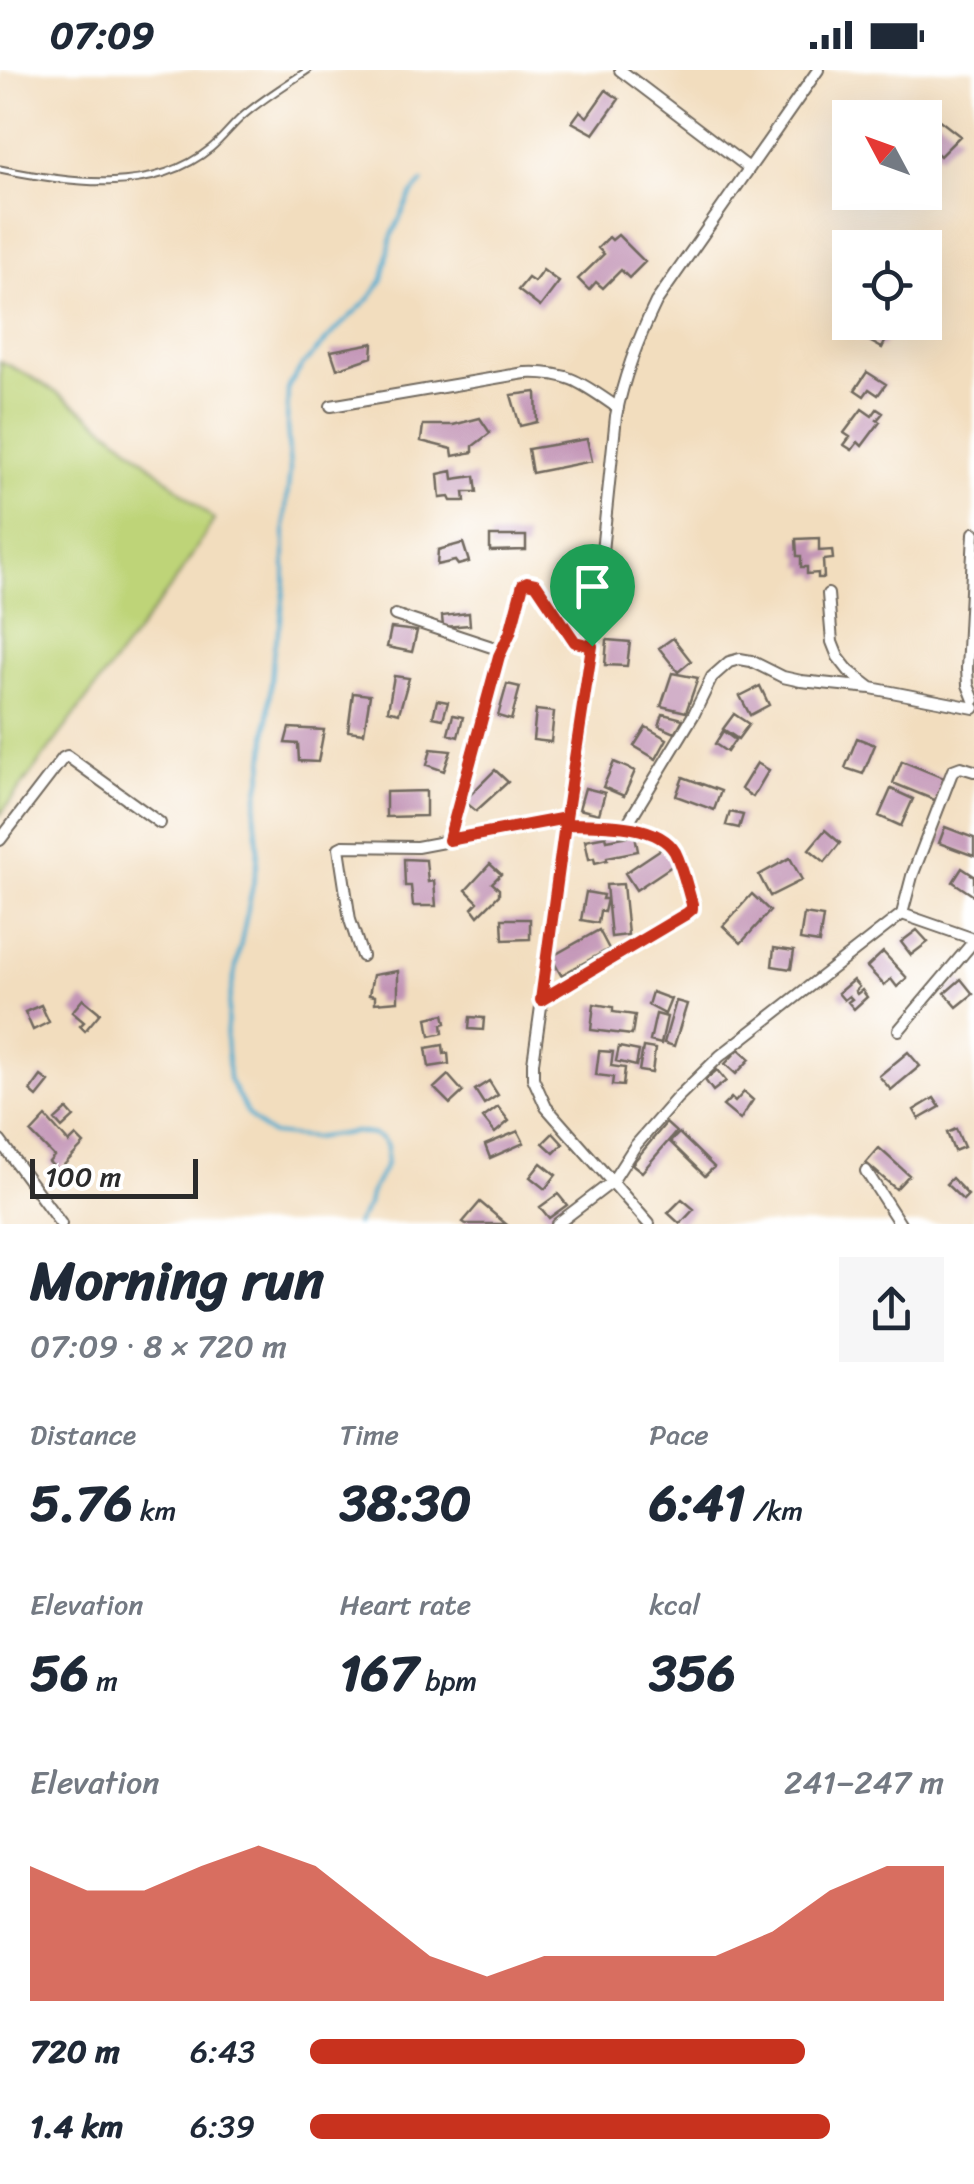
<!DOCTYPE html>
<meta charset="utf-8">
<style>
body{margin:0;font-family:Sriracha,sans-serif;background:#f6f6f7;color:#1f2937;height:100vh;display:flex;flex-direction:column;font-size:38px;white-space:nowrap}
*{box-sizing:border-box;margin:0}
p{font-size:32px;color:#747a83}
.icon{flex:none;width:55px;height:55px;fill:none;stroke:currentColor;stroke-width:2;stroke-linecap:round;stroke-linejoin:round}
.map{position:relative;height:1154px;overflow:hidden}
.sheet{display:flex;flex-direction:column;background:#fff;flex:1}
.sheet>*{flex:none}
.needle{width:65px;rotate:311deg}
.tools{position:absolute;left:832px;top:30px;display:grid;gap:20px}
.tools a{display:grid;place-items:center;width:110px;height:110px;border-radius:0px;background:#fff;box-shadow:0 10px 40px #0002;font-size:50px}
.scale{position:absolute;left:30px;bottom:25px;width:168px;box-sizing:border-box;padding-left:10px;border:5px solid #2b2b2b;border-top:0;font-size:28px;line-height:35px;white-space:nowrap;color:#2b2b2b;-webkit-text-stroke:8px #fff;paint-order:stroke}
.pin{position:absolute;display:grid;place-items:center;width:85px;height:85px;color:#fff;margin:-102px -42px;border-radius:50% 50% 50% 0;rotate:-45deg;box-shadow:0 0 10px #0007}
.pin .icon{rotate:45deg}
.round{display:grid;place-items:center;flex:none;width:105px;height:105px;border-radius:0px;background:#f6f6f7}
.summary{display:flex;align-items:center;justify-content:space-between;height:170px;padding:0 30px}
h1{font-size:55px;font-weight:800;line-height:75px}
.figures{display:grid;grid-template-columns:repeat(3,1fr);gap:15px;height:170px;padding:10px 30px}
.figures div{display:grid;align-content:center}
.figures b{font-size:50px;font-weight:800}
.figures small{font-size:28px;font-weight:400}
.figures p{font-size:28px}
.chart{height:280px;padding:20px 30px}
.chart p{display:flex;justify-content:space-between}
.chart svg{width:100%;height:180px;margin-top:10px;fill:#c8321e;opacity:.7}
ul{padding:0 30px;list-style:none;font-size:32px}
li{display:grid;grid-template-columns:160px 120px 1fr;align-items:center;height:75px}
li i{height:25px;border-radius:12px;background:#c8321e}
.status{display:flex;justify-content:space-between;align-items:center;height:70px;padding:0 50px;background:#fff;direction:ltr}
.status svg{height:28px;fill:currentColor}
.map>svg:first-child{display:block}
.green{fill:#bed478;stroke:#748052;stroke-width:2.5}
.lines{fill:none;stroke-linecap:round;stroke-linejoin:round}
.stream{stroke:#50abce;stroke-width:4}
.building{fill:#c294b6}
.service-casing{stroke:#71695e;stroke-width:9}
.minor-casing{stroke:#71695e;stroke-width:14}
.service{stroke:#fff;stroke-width:5}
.minor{stroke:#fff;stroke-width:10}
.route-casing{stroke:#fff;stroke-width:20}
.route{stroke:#c8321e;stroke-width:12}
</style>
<div class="status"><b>07:09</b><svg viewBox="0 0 49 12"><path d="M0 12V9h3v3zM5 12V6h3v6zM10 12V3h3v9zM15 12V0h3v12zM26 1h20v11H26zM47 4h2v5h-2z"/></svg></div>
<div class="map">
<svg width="974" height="1154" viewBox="0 0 974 1154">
<rect width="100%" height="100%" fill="#fff"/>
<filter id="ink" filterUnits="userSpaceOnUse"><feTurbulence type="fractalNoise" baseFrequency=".01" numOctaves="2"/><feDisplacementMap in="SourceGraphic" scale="20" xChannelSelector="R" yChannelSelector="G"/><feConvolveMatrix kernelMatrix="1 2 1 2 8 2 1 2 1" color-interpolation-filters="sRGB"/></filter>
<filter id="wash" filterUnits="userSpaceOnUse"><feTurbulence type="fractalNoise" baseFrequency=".0048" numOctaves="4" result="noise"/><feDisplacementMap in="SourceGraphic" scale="40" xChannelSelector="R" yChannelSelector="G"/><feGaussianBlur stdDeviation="2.25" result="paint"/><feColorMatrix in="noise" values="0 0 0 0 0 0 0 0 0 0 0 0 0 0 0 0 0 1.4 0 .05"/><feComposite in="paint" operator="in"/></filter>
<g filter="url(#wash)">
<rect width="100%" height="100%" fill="#f2ddbe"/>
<path class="green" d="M0 291C81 329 147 392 214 450L179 506 0 745Z"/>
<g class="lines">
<path class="stream" d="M356 1154 368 1135 370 1124 386 1094 387 1076 382 1069 374 1065 356 1062 313 1068 272 1064 263 1059 248 1045 229 1009 226 966 230 926 257 795 258 777 255 743 264 694 274 576 280 557 285 513V447L290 401 287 355 288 317 303 295 339 257 370 228 383 209 392 165 411 125 423 112"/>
</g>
<g id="blocks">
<path class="building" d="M606 20 619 29 594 64 572 52 580 41 587 47Z
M924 38 960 66 940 86 925 73V48H912Z
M618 165 645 192 629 208 621 200 603 218 596 212 589 220 578 209 604 184 598 178 609 167 612 170Z
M543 200 559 212 540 237 518 220 528 208 534 212Z
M867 257 887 268 882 278 862 267Z
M373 273 372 287 337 299 331 281Z
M867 302 886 314 878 325 869 319 864 326 855 320Z
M536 322 537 352 520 356 511 325Z
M862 339 872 346 877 339 883 343 877 350 880 352 862 376 858 372 852 380 844 375 850 367 844 363Z
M480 348 490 363 473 376V382L453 386 452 379 421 371 423 355H453Z
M587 369 592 391 532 403 528 379Z
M452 401 453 409 475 406 477 422H464L465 431H451L449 427 440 428 438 404Z
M490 466H526V480L490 481Z
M819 468V481L832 480 833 489 823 490 824 508H818V503L807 504V497H801V486H797L796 469Z
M463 473 469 492 458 495 455 491 437 495 438 480Z
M469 543 470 555 443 557 442 546Z
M391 558 417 561 412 582 387 577Z
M673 568 691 591 678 602 659 578Z
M607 570 630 572 627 596 605 595Z
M672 603 698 608 686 642 661 636Z
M394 606 409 608 399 643 388 640Z
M507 614 520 617 511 650 498 646Z
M760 616 769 635 750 645 740 626Z
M353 623 370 625 364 663 348 661Z
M437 630 448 632 443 649 433 647Z
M536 640 554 642 551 672 533 670Z
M663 644 683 649 675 663 659 656Z
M734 644 749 654 738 669 723 659Z
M453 645 463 647 458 667 448 664Z
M646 657 667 669 656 689 634 676Z
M289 658 324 660 318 692 299 691 298 674 285 673Z
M723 661 735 670 727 682 715 674Z
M857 668 875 675 863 704 845 698Z
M431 679 451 681 444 701 427 695Z
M902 691 946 709 937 731 893 713Z
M614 692 635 701 624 726 603 717Z
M757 693 769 700 753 727 741 719Z
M495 700 508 712 476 741 464 731Z
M683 707 721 721 714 740 676 726Z
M585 718 605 723 599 744 579 739Z
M891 719 913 729 901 756 879 746Z
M426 721V746L386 747V722Z
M730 742 743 745 739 758 726 755Z
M945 757 974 768V786L939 773Z
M825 760 840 773 825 792 809 779Z
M635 765 638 781 607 787V790L595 793 594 788 589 789 585 770 606 766 607 770Z
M664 777 675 794 636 820 625 803Z
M790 788 802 810 770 826 759 805Z
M404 789 426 790 428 812 434 811 436 836H413L411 816H405Z
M490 794 501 804 492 813 499 819V825L478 846 472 838 478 832 466 820Z
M962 798 974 806V826L953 812Z
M623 814 628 865 611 867 606 815Z
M586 822 603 825 602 829H607L604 842 600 841 598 853 581 850Z
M752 824 770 841 741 873 723 856Z
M804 844 823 847 819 873 800 870Z
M502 849H530V869L503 870Z
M599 860 609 879 561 905 551 887Z
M917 860 928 872 911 885 901 872Z
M774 878 794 881 791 899 772 896Z
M883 882 907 908 897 917 891 909 884 915 867 897Z
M398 901V931L375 933V926L369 925 373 905Z
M961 909 973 924 957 937 945 923Z
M853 910 859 917 855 921 857 924 862 920 867 927 854 939 848 932 852 929 849 926 844 930 838 923Z
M652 922 671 929 665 944 648 935Z
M83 929 100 943 85 961 80 956 84 952 72 942Z
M676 931 687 934 674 976 664 973Z
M594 934 613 937V942L635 945 632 965 591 960Z
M41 935 49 952 33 960 25 942Z
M444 944 446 953 442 954 443 963 430 966 427 948Z
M656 944 667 947 661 974 650 971Z
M470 947 484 948 483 960 469 959Z
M443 975 444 984 448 983 449 994 429 997 426 978Z
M619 977 639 981 636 996 616 991Z
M643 977 655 979 652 1003 639 1001Z
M739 979 750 989 736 1004 725 994Z
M599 981 613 982 611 996 625 998 623 1016 612 1015 613 1007 596 1005Z
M908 982 920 996 891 1020 879 1006Z
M717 1000 726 1011 713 1021 705 1010Z
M448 1005 463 1022 450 1034 434 1018Z
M41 1006 49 1012 37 1027 30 1021Z
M489 1011 498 1025 484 1034 475 1020Z
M744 1022 753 1030 740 1050 723 1036 731 1028 735 1032Z
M934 1028 940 1037 919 1049 914 1040Z
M498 1037 509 1051 495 1063 483 1048Z
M67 1039 74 1047 62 1058 55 1050Z
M46 1047 69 1073 76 1066 84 1074 58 1101 49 1092 54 1086 31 1063Z
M666 1053 676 1062 642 1102 632 1094Z
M956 1059 964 1077 954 1081 947 1063Z
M518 1061 524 1073 490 1088 485 1075Z
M553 1063 563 1074 554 1083 543 1073Z
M679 1063 714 1097 705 1106 670 1072Z
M879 1078 909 1105 896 1119 866 1093Z
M541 1093 556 1105 545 1119 530 1107Z
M952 1108 968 1125 963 1130 946 1114Z
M558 1124 567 1135 549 1148 540 1137Z
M682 1129 694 1139 680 1154 668 1143Z
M480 1132 506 1154H466L463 1152Z"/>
</g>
</g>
<g filter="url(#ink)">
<use href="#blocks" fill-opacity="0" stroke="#71695e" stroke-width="2.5"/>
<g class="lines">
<defs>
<path id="service" d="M0 99C68 113 153 126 211 78 223 68 232 55 244 45 264 28 287 14 308 0"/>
<path id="minor" d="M620 0 749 98
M331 336 525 303C569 301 583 314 618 338
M974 463 967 599 968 615 974 630
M828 524 832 572 838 587 849 601 871 618 974 638
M395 545 501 580
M565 754 626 756 694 644 712 607 729 592 740 589 751 591 783 607 801 611 871 618
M0 770 63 688 67 686 160 753
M449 770 480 651 499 585 510 563 523 514 527 511 536 514 575 572 592 576
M902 844 912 806 953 700 961 697 974 701
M362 886 350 850 339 778 343 776 417 777 566 749
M541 931 692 839V835C686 816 682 785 666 772 655 764 638 760 626 756
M899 960 974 871
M0 1071 61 1154
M866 1101 900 1154
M557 1154 612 1112 635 1076 677 1028 720 986 902 844 974 869
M649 1154 546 1037 533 1008V993L592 578 616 346C624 305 638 269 656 232L818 0"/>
</defs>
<use href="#service" class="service-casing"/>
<use href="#minor" class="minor-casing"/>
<use href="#service" class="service"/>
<use href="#minor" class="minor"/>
</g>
</g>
<g class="lines" filter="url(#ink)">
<defs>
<path id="route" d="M592 576 575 572 536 514 527 512 523 514 510 563 499 586 449 770 566 748 565 754 541 930 686 844 692 839V834C687 818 683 798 675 782 657 751 596 755 565 754L592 576"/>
</defs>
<use href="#route" class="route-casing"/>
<use href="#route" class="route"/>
</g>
</svg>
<div class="tools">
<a><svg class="needle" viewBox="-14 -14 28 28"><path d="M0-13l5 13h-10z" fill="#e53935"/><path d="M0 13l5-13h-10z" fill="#747a83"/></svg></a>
<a><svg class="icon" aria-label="locate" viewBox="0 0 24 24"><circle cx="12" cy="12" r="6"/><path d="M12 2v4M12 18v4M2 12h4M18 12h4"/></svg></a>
</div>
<div class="scale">100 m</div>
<div class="pin" style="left:592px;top:576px;background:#1e9e55"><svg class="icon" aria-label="arrive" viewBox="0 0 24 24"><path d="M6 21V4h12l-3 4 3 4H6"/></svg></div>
</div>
<section class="sheet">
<div class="summary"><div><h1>Morning run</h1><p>07:09 · 8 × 720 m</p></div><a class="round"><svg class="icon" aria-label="share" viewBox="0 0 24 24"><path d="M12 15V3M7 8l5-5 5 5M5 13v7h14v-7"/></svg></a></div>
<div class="figures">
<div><p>Distance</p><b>5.76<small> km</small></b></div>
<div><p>Time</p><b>38:30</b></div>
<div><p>Pace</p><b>6:41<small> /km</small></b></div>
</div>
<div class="figures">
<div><p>Elevation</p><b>56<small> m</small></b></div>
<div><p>Heart rate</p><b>167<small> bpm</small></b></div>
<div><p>kcal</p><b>356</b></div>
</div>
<div class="chart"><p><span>Elevation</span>241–247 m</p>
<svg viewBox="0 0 160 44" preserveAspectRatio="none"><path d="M0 44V11L10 17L20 17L30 11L40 6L50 11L60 22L70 33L80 38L90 33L100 33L110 33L120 33L130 27L140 17L150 11L160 11V44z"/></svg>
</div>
<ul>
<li><b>720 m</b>6:43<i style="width:78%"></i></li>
<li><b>1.4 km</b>6:39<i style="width:82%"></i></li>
</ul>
</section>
